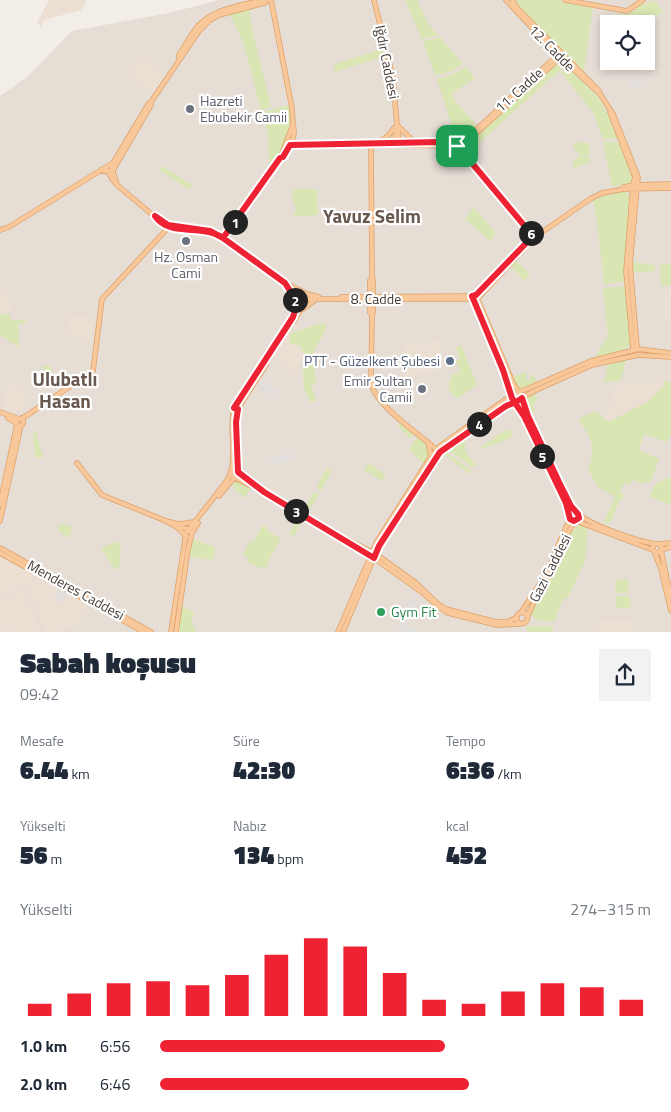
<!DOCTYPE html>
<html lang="tr">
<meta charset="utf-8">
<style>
body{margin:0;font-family:"Titillium Web",sans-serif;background:#f2f2f3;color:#1f2937;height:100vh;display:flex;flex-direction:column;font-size:19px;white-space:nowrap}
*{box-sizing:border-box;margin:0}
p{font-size:16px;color:#747a83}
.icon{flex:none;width:28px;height:28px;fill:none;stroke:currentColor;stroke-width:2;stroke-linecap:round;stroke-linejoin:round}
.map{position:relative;height:632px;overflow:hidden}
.side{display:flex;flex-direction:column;background:#fff;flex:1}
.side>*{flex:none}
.controls{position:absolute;left:600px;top:15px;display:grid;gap:10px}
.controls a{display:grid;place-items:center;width:55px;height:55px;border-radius:0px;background:#fff;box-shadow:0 2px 8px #0003;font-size:25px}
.pin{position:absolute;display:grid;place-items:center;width:42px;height:42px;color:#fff;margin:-21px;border-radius:10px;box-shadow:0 2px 8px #0006}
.km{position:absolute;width:25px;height:25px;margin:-12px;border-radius:50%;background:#222;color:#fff;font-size:14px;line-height:25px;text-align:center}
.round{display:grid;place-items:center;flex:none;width:52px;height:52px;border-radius:0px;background:#f2f2f3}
.head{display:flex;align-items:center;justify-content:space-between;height:85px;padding:0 20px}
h1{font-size:28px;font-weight:800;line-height:38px}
.stats{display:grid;grid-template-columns:repeat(3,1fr);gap:8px;height:85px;padding:5px 20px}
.stats div{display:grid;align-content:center}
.stats b{font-size:25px;font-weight:800}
.stats small{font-size:14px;font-weight:400}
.stats p{font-size:14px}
.chart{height:140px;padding:10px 20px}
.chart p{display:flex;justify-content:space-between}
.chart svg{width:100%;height:90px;margin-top:5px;stroke:#ee2232;stroke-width:6}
ul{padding:0 20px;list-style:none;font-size:16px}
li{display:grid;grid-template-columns:80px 60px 1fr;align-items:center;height:38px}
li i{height:12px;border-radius:6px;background:#ee2232}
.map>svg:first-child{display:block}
.residential{fill:#e6ddd5;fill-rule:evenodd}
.education{fill:#ebded2}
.green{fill:#d9e5b2}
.parking{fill:#e1dedc}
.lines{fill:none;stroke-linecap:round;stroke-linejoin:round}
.major-casing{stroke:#dda16a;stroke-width:5.5}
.major{stroke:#f9c89a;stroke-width:4}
.route-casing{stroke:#fff;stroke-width:10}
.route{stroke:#ee2232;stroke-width:6}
.worship-dot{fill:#6b7280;stroke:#fff;stroke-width:2}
.service-dot{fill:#5c6f8a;stroke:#fff;stroke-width:2}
.leisure-dot{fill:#2e9e5b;stroke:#fff;stroke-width:2}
.labels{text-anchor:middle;stroke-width:4.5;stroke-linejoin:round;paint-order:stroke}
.street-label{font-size:14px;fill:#453c36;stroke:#fff}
.worship-label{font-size:14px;fill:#5b616d;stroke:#fff;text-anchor:start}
.service-label{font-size:14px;fill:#4e5e75;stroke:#fff;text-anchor:end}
.leisure-label{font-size:14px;fill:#27864d;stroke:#fff;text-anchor:start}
.district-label{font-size:19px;font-weight:bold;fill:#68584e;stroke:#fff}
</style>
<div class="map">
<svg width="671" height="632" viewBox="0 0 671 632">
<rect width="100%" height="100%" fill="#f3ede7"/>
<path class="residential" d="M219 0H671V632H0V96L27 77 72 31 169 13ZM609 24H646V61H609Z"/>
<path class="education" d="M49 0H87L81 10 44 20 41 27 37 22Z
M140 56 164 72 161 75 164 77 156 92H153L129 75 128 72Z
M671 290V323L667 322 664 320 661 291Z
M0 292H6L12 312H0Z
M67 315H86L96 321 94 340 66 337Z
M295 322 303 328 307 354 295 370 291 371 273 357Z
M410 340 415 345H432V341H440V360L431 374H420L408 379 406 378 404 374 403 342Z
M664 381V384L649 401 609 422 605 418 617 385Z
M7 383 22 388 25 396 22 412 13 414 2 409Z
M0 554 86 602 88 608 80 622 73 626 59 632H45L27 586 0 595Z
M25 588 41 632 0 631V598Z
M598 619H632L633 632H597Z"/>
<path class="green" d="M405 0H417L429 25 438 35 422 39Z
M516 0H555L593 7 584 71 543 31 519 6Z
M651 1 656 2 663 12 641 24H621L617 13 628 14 643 3 646 5Z
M249 9 254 37 271 107 261 110 243 42 230 14Z
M440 37 463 64 450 72 435 75 423 41Z
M383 49 385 56 335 72 334 64Z
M556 63H562L566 65 468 153 466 149 467 144Z
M465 67 475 78 452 94 454 99 477 126 468 134 456 139 437 79 453 74Z
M568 67C581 80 596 92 605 109 610 119 614 129 618 139H603L593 112 561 73Z
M289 105C295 126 284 149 271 166L269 165 268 134 263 112Z
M577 142 589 143 590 155H577L579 153 572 145Z
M603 142H619L632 173 633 180 630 183 612 187Z
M579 156H587L591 160 588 162 589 163 586 164 585 163 573 169V162Z
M162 166 192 185 189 190 159 170Z
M293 189H317L318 215 292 217 296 210 292 196Z
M624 191 630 196 625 262V282L604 284 597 221 593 200 603 196Z
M474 207 495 232V235L490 241 465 219Z
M515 260 530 274 525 281 510 266Z
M632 262 655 265V271L632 273Z
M671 264V285L661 286 660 265Z
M626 286 631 343C623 354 609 355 596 358L599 350 608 336 603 288Z
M0 314H10L11 320H26V323L18 324 19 348 0 335Z
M321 323 326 324V328C323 337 316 345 313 355 311 362 316 375 316 384H311L316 400 314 402H311C302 391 303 376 303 362L305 359V353L301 351V346L290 344 289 334Z
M461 345 477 385 457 399 449 390V381L452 380 451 375 460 372 456 361 460 359 456 347Z
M626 360 621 380 604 383 608 364Z
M42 365 51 366 53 376 47 379Z
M526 372V380H530L533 372 537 382 521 389 517 386 513 377Z
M664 381 671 382V433L667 442 644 434 639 450 659 459 651 482 646 481 645 484 632 480 630 485 624 483 620 493 624 495 622 500 620 499 610 524 604 522 615 497 597 486 588 469C595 452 593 435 579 422L580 418 595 411 609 422 649 401 664 385Z
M535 393 537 399 533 405 535 411 529 415 524 403 527 398Z
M402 423 414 432 411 439 397 426Z
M505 430H510L512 435 510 438 482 449V446Z
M33 432H36L43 457 35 458Z
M418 436 426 443 429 455 424 464 409 450Z
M467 436C462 453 467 455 477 465L472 467 448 450Z
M446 452 472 471 469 474 444 454Z
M369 463 386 475 382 481 364 470Z
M327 468 332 471 321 491 316 488Z
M671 477V503L667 504 649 496 656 483Z
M237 481 251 487 245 498 232 486 235 482Z
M314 492 319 494 307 513 303 511Z
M300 516 304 518 294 536 289 534Z
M60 524 72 527 69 538 58 531Z
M579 524 588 526V528L585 561 569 596 563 600 556 615 557 616 556 621C547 621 535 623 531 614L534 603 553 573 571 530Z
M263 525H265L268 531 278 537 282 536 270 557 267 568 258 567 247 562 248 557 243 555 250 541 253 542Z
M193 539 215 547 214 560 189 557Z
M118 541 121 550 119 570 112 566 101 548Z
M627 579 629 581 628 593H615L616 580Z
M616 596H629L631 608H616Z
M182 605 195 614 191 619 196 632H180L178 627Z
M526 626H553V632H527Z"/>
<path class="parking" d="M637 76 643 84 632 90 627 82Z
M262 379 279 391 275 398 257 386Z
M292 452 294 458 277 464 271 460 268 456 283 455Z
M59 589 67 594 62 603 54 599Z
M413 592 417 594 406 625 418 630 417 632H397Z"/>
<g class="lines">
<defs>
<path id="major" d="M271 0 292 108 293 125
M374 0 393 78 397 125
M506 0 552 49 600 94 599 91 518 9 512 0
M565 0 627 11 643 0
M179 58V55C185 46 191 34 198 26 215 8 240 6 262 0
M600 94 613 114 638 177 630 264 637 348
M151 102 199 31 210 20 219 15 264 3 268 0H265
M610 112 635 177 633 185 626 271 633 350
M293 125C297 136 289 148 283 157L280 158Z
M399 127 415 143
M379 142 388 136 394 128
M396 143V126L397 125 398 126 399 143
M307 144H372
M371 144 372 277
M289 145 307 144 290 142
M457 147 559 54
M460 148 562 56
M466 155 455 148 448 146 376 144 378 143H448L457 146 465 153 466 155 508 205 537 235
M107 170 112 179 117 185 112 168
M117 185 155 217
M624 187 633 185 671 184
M516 214 535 237
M155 216 169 225 214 232 285 283 307 294 319 297
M160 222 168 228H178
M0 230 9 227 98 172 113 163 149 103 151 102V105L113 170 108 172 101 170
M223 238 280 158
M372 277 373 280V313L372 315 370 313V280Z
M285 283 297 295 306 299H475L480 296 535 237 590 199 602 193 624 189 671 188
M475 295 515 254
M476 295 513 383 519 392
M341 297 472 296
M473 297 503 370 512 398 524 416 566 503 570 516
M303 309 315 300
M372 315 371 383C375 405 419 434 437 450
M294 321 305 302 307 294
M638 349 671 353
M522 398C525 417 536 435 544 452 554 472 562 497 577 513
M0 412 19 419 26 416 93 371 102 299 167 229 169 225
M16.5 422a3.5 3.5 0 1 1 7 0a3.5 3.5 0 1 1-7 0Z
M428 442 431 457
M77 463 102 495 166 521
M233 471H237L264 492 233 477 231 474Z
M264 492 344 538
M219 496 235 477 237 472 236 457 237 414 242 402 266 365
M0 504 17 424 8 418
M569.5 517a4.5 4.5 0 1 1 9 0a4.5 4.5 0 1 1-9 0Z
M578 514C593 526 636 541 656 544
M0 521 21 425
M576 521 653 550
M179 524 194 522
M187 537 177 527 166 521 178 524 191 532
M652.5 548a4.5 4.5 0 1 1 9 0a4.5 4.5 0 1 1-9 0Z
M659 544 671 543
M0 548 151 632
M661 550 671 598
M661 550 671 547
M654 551 661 569 671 611
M0 553 144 632
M522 611 545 576 570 518
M516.5 618a5.5 5.5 0 1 1 11 0a5.5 5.5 0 1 1-11 0Z
M528 616C533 600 543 588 550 574 558 557 564 537 575 521
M517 617 508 622H496L446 609 438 604 416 583 376 554 344 538 374 558 423 593 437 606 448 613 497 625 519 624
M171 632 186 533 226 482C240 460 228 433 234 409L290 323 302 292
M176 632 188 549 192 533 198 523
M338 632 376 543 428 461 440 446 513 394 527 389 591 361 638 349
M343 632 379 545 431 464 443 449 506 407 534 391 592 365 638 355 671 357"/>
</defs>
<use href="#major" class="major-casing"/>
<use href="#major" class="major"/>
</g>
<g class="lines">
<defs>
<path id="route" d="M457 146 440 142 290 145 283 157 280 158 223 238 210 231 168 225 155 216C170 238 202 223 223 238L285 283C292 294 299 303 293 317L234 408 238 409 236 422 238 472 264 492 374 558 379 546 440 452 506 406C511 404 517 402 522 398L528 416 559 482 571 506 578 514 579 518 574 521 570 519 566 503 524 416C520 410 516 405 512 398L503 370 472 296 476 295 533 236 466 156 455 148 457 146"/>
</defs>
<use href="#route" class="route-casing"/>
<use href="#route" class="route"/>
</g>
<g class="worship-dot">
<circle cx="190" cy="109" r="5"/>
<circle cx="186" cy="241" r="5"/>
<circle cx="422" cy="389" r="5"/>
</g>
<circle class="service-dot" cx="450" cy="361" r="5"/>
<circle class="leisure-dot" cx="381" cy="612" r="5"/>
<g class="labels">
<g class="street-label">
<text transform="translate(552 48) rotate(45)" y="5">12. Cadde</text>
<text transform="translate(387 62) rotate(79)" y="5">Iğdır Caddesi</text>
<text transform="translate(519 90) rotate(-42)" y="5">11. Cadde</text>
<text x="376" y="304">8. Cadde</text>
<text transform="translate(550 568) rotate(-63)" y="5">Gazi Caddesi</text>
<text transform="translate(76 590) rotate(29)" y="5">Menderes Caddesi</text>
</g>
<g class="worship-label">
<text x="200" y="106">Hazreti<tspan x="200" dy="16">Ebubekir Camii</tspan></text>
<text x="186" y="262" text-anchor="middle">Hz. Osman<tspan x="186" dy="16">Cami</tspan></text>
<text x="412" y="386" text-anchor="end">Emir Sultan<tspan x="412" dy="16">Camii</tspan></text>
</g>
<g class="service-label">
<text x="440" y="366">PTT - Güzelkent Şubesi</text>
</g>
<g class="leisure-label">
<text x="391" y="617">Gym Fit</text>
</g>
<g class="district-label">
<text x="372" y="223">Yavuz Selim</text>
<text x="65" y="386">Ulubatlı<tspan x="65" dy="22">Hasan</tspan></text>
</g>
</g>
</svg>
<div class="controls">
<a><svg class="icon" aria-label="locate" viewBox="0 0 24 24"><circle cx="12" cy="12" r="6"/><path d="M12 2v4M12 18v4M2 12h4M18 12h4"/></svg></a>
</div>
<div class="pin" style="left:457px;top:146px;background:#1e9e55"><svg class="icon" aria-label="arrive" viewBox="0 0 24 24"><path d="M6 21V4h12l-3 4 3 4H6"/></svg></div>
<b class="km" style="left:235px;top:222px">1</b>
<b class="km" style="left:295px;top:300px">2</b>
<b class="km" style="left:296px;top:511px">3</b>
<b class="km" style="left:479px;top:424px">4</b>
<b class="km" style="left:542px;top:456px">5</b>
<b class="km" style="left:531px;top:233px">6</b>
</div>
<section class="side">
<div class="head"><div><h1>Sabah koşusu</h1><p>09:42</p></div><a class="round"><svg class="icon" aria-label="share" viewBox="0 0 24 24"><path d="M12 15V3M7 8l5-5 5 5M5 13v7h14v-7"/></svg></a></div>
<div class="stats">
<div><p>Mesafe</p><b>6.44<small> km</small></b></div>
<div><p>Süre</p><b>42:30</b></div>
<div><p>Tempo</p><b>6:36<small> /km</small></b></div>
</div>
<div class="stats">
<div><p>Yükselti</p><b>56<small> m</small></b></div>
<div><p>Nabız</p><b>134<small> bpm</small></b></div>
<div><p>kcal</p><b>452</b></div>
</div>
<div class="chart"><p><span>Yükselti</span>274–315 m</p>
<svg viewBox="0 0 160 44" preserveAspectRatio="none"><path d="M5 44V38M15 44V33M25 44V28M35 44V27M45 44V29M55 44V24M65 44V14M75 44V6M85 44V10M95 44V23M105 44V36M115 44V38M125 44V32M135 44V28M145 44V30M155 44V36"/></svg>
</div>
<ul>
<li><b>1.0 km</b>6:56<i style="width:58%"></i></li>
<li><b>2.0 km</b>6:46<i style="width:63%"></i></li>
</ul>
</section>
